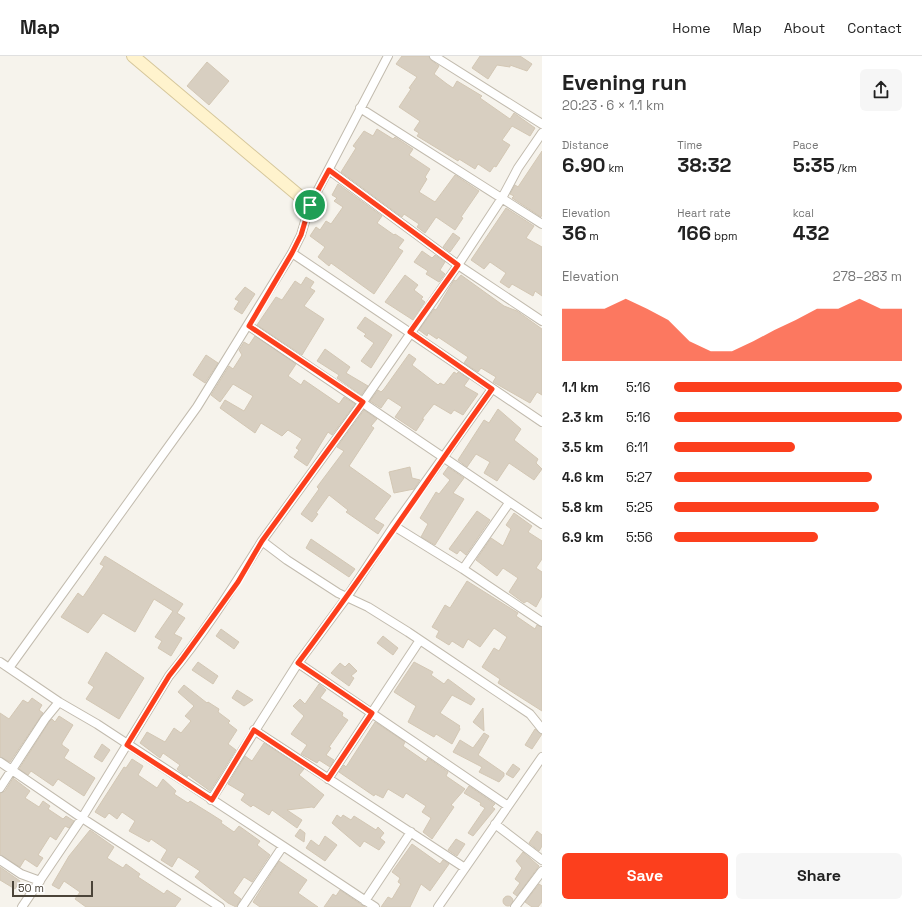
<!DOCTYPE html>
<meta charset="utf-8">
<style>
body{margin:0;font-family:"Space Grotesk",sans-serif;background:#f6f6f6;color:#222;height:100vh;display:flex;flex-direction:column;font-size:15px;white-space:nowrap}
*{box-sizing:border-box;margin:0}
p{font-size:13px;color:#767676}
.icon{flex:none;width:22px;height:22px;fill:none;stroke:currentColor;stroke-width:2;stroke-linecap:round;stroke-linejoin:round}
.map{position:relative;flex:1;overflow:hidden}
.drawer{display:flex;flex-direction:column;background:#fff;width:380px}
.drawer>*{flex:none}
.scale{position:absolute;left:12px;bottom:10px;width:81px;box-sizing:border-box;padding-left:4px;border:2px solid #4b4439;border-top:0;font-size:11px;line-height:14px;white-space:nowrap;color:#4b4439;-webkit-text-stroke:3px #fff;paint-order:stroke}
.pin{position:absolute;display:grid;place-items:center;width:34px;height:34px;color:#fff;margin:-17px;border:2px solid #fff;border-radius:50%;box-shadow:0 1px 4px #0007}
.round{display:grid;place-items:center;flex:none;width:42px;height:42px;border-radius:6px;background:#f6f6f6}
.head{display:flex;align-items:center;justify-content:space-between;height:68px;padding:0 20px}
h1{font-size:22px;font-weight:700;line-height:30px}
.figures{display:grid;grid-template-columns:repeat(3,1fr);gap:6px;height:68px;padding:4px 20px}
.figures div{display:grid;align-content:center}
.figures b{font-size:20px;font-weight:700}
.figures small{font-size:11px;font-weight:400}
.figures p{font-size:11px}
.chart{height:112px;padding:8px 20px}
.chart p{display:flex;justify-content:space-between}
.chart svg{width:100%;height:72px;margin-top:4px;fill:#fc3f1d;opacity:.7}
.primary-button{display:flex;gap:8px;margin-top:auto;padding:8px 20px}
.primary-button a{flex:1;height:46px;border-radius:6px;background:#fc3f1d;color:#fff;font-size:16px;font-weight:700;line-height:46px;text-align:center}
.primary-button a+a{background:#f6f6f6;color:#222}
ul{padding:0 20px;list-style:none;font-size:13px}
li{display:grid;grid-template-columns:64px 48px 1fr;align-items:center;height:30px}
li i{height:10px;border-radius:5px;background:#fc3f1d}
header{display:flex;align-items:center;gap:24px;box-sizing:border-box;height:56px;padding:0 20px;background:#fff;border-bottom:1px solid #e0e0e0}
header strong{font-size:19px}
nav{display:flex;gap:22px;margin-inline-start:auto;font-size:14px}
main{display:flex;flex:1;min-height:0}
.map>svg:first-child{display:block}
.building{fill:#d8cfc1;stroke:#d3c7b4}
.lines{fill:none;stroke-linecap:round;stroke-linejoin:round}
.street-casing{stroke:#c2bbae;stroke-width:10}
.secondary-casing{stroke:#d6c79b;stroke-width:14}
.street{stroke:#fff;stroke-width:8}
.secondary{stroke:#fff3cd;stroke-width:12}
.route-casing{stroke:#fff;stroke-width:8}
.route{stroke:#fc3f1d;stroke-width:5}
</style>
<header>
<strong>Map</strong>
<nav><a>Home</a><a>Map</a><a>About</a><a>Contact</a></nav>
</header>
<main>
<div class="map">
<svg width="542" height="851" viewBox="0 0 542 851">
<rect width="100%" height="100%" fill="#f6f3ec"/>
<path class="building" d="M402 0H429L431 4 439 10 434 18 447 28 453 32 457 25 482 40 480 42 510 63 514 57 535 72 530 80 512 70 502 84 510 89 496 111 494 110 490 116 478 108 475 113 459 103 458 105 417 80 419 77 414 74 420 65 399 51 411 33 409 32 417 21 396 8Z
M480 0H520L532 8 527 15 510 9V11L497 9 488 23 472 12Z
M207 6 229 25 209 49 187 30Z
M377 73 393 83 395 81 413 93 409 99 430 113 425 121 427 123 419 136 435 146 455 119 479 135 461 161 463 162 455 174 436 161 425 177 417 171 419 168 404 158 402 161 341 116 356 92 353 90 364 75 373 80Z
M542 95V158L541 161 512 142 514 140 510 138 515 129 518 131Z
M338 128 382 160 377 167 394 179 395 178 404 184 398 192 403 195 374 238 331 207 329 210 318 201 325 191 310 180 316 171 320 174 326 165 331 168 343 151 334 145 337 142 332 139Z
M506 152 534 170 526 182 542 191V240L535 235 533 240 512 228 509 232 500 226 506 217 490 206 484 213 471 204Z
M453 177 460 182 450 196 443 191Z
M422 195 432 202 435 199 445 206 440 214 445 218 439 226 426 218 428 215 414 206Z
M405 219 418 229 414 234 423 241 421 243 425 246 413 264 385 246Z
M461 219 504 250 517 255 542 273V339L537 336 530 347 493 326 496 321 481 312 478 316 464 307 468 301 438 281 437 283 428 277 427 280 419 274 434 253 436 254 454 224 456 225Z
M306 221 314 226 310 232 315 235 304 250 324 263 302 299 257 269 276 241 282 244 295 225 301 229Z
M245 231 255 238 242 258 234 253 239 245 235 243Z
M365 261 392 279 371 312 361 305 374 287 364 280 366 278 357 272Z
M255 280 296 308 288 320 301 329 304 324 339 348 344 341 355 348 332 379 328 376 307 410 294 401 299 394 296 392 302 383 288 374 282 380 261 367 255 377 220 352 225 344 244 355 253 340 233 328 220 346 211 339 229 310 233 313 242 299 239 294 244 286 249 289Z
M325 293 350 311 346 317 368 330 361 339 337 322 339 319 317 305Z
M409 298 416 303 412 309 438 329 440 327 444 329 454 316 457 318 458 316 469 323 464 330 478 338 463 359 454 354 451 358 434 348 422 363H424L416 375 395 361 402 351 388 342 381 352 370 345 378 334 381 336 384 333Z
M206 299 218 307 205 327 193 319Z
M498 353 521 373 514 384 538 403 536 407 542 413 534 424 509 407 497 425 484 417 490 406 476 398 467 411 458 404 484 364 489 367Z
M364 354 377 363 371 370 374 372 349 410 391 440 374 463 384 469 378 478 346 456 348 454 329 439 316 457 318 458 312 466 301 458 319 433 317 431 344 395 337 391Z
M410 411 412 422 420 424 414 433 394 437 389 416Z
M448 411 464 422 453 437 464 443 435 489 421 481 428 468 420 462 436 436 439 438 450 424 443 418Z
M477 455 490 464 466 499 460 494 457 498 449 493Z
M514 457 532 470 528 476 542 485V503L536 512 542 516V540L536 551 527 545 524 547 509 536 518 522 503 512 497 520 476 504 491 482 503 490 511 473 506 469Z
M311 483 355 513 349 521 306 492Z
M105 500 183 548 177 557 185 562 174 578 182 582 171 600 158 592 162 585 155 581 173 555 154 543 135 576 103 557 88 577 61 561 78 537 83 541 104 510 100 508Z
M467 525 518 557 516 560 535 573 537 569 542 571V655L498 627 500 623 482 611 494 592 499 595 507 581 494 572 480 591 468 583 463 592 452 585 449 589 436 581 439 575 432 571 445 549 450 552Z
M221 573 239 586 234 593 216 580Z
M383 580 398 592 393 599 377 587Z
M106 596 144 622 119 663 86 643 94 631 88 627Z
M198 606 218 620 213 628 192 614Z
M414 606 433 616 431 619 444 628 448 623 475 643 471 649 452 639 440 657 460 670 459 671 460 673 452 688 436 678 434 681 408 666 416 650 394 636Z
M340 607 345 611 349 607 357 615 351 620 354 622 349 630 331 617Z
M319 628 326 634 320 642 343 657 342 660 348 664 329 691 331 692 326 699 334 704 330 711 319 704 317 707 301 698 307 689 291 678 304 660 293 650 300 643 305 648Z
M184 629 207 647 208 646 219 653 218 656 230 665 228 667 237 674 228 688 236 694 210 735 188 719 187 721 177 713 180 709 163 697 160 702 140 687 147 676 165 686 174 672 181 677 191 665 185 660 194 650 178 636Z
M237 634 253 644 244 650 232 642Z
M32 642 42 649 39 654 43 657 10 706 0 701V657L9 663 23 644 28 647Z
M483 652 484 675 473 666Z
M59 660 73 669 62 687V689L69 694 64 702 95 722 84 740 58 723 53 730 31 715 28 719 19 713 49 666 52 663 55 666Z
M375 666 405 686 403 690 426 706 428 702 448 716 446 720 465 733 451 749 454 751 432 783 423 776 431 762 422 756 426 750 406 737 403 742 388 733 383 742 375 738 374 740 339 716 344 709 346 711Z
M535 673 542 678 532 693 525 689Z
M484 677 489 680 478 699 504 717V720L499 726 479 716 482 711 453 696 460 684 473 692Z
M264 687 304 713 299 719 324 739 314 752 312 751 287 754 302 764 297 772 272 754 269 759 253 749 251 751 241 744 245 738 228 728 245 700 252 705Z
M102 688 110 694 102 706 94 701Z
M132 703 143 710 138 719 157 732 163 723 176 735 174 738 188 747 190 745 211 758 222 765 221 767 234 776 239 770 260 785 257 789 270 799 252 826 244 821 233 837 241 843 236 851 228 847 195 821 200 815 180 802 178 801 172 811 161 804 167 794 151 783 149 786 129 775 135 765 122 756 117 763 109 757 105 762 95 756 124 711 126 712Z
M513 708 520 713 513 722 506 718Z
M13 722 30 735 25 742 39 751 43 745 50 750 48 753 63 763 66 760 74 765 69 772 65 770 56 784 50 780 38 799 43 802 37 811 25 803 20 811 0 799V737L5 735Z
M469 730 495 748 492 751 495 753 473 780 468 777 485 752 480 749 481 747 464 737Z
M337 759 341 762 343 759 351 764 354 760 376 774 378 771 384 777 380 782 385 786 379 794 364 785 360 791 332 767Z
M300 773 305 777 304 786 295 780Z
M90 774 114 791 107 802 123 812 126 808 140 818 138 821 164 838 167 834 181 843 175 851H86L75 843 80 836 64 825 59 833 52 829 69 800Z
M537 775 542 779V790L539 795 529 787Z
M325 780 337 789 325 805 306 792 311 784 319 790Z
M456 783 465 788 457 800 448 794Z
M412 788 440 808 443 804 449 808 430 835 421 828 410 851H381L388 841 392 843 401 828 398 826 400 822 392 816Z
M523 796 539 810 517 840 513 837 520 827 515 823 522 812 516 805Z
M279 805 307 824 298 837 318 851H260L253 846Z
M0 811 20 825 15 833 0 824Z
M539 828 542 830V846L538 851H532L525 846Z
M340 834 362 849 365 851H324L333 838 336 840Z
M503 845a5 5 0 1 1 10 0a5 5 0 1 1-10 0Z"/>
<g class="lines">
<defs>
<path id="street" d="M434 0 542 68
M360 52 542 168
M329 114 458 209 542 265
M292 197 542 366
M249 270 542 468
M394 470 463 513 542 566
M262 485 363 346 458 209 502 142 518 112 542 77
M463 513 509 447
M0 606 59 646
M298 607 508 750
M9 612 197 351 292 197 301 179 310 149 388 0
M254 674 465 812
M0 706 82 762 220 851
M328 723 420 584
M0 732 45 663 59 646 97 668 283 790
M211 744 298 607 347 541 394 470 492 333
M495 768 542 804
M0 804 21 818 40 825
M365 845 411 776
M22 851 82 762 169 620C204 578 233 531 262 485L287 504 338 537 368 551 408 576 530 658 542 673
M242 851 283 790 375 851
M438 851 542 701
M515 851 542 815"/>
<path id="secondary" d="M133 0 310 149"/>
</defs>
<use href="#street" class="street-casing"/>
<use href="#secondary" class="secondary-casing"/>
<use href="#street" class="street"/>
<use href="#secondary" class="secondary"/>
</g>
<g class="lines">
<defs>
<path id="route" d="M329 114 458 209 410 276 492 333C427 424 365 518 298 607L372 657 328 723 254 674 212 744 127 689 169 620 183 602 238 526 262 485 363 346 249 270 292 197 301 179 310 149Z"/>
</defs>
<use href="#route" class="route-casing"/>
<use href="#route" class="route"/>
</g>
</svg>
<div class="scale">50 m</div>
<div class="pin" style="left:310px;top:149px;background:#1e9e55"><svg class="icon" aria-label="arrive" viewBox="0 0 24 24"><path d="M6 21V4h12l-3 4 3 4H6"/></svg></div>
</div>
<section class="drawer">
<div class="head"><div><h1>Evening run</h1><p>20:23 · 6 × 1.1 km</p></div><a class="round"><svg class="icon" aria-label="share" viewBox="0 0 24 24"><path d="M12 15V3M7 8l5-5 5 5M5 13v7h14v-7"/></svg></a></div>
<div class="figures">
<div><p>Distance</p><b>6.90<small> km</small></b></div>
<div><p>Time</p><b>38:32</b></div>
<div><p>Pace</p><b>5:35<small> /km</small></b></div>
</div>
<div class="figures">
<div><p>Elevation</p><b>36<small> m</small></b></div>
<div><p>Heart rate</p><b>166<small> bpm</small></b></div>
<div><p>kcal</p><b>432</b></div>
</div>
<div class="chart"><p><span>Elevation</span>278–283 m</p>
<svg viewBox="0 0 160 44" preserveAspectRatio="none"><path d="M0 44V12L10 12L20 12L30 6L40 12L50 19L60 32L70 38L80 38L90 32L100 25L110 19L120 12L130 12L140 6L150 12L160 12V44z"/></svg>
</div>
<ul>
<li><b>1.1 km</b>5:16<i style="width:100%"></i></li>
<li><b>2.3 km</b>5:16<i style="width:100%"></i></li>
<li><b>3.5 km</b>6:11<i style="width:53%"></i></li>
<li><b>4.6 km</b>5:27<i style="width:87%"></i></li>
<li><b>5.8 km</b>5:25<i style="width:90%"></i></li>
<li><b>6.9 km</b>5:56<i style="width:63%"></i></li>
</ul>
<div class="primary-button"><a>Save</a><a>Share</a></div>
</section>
</main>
